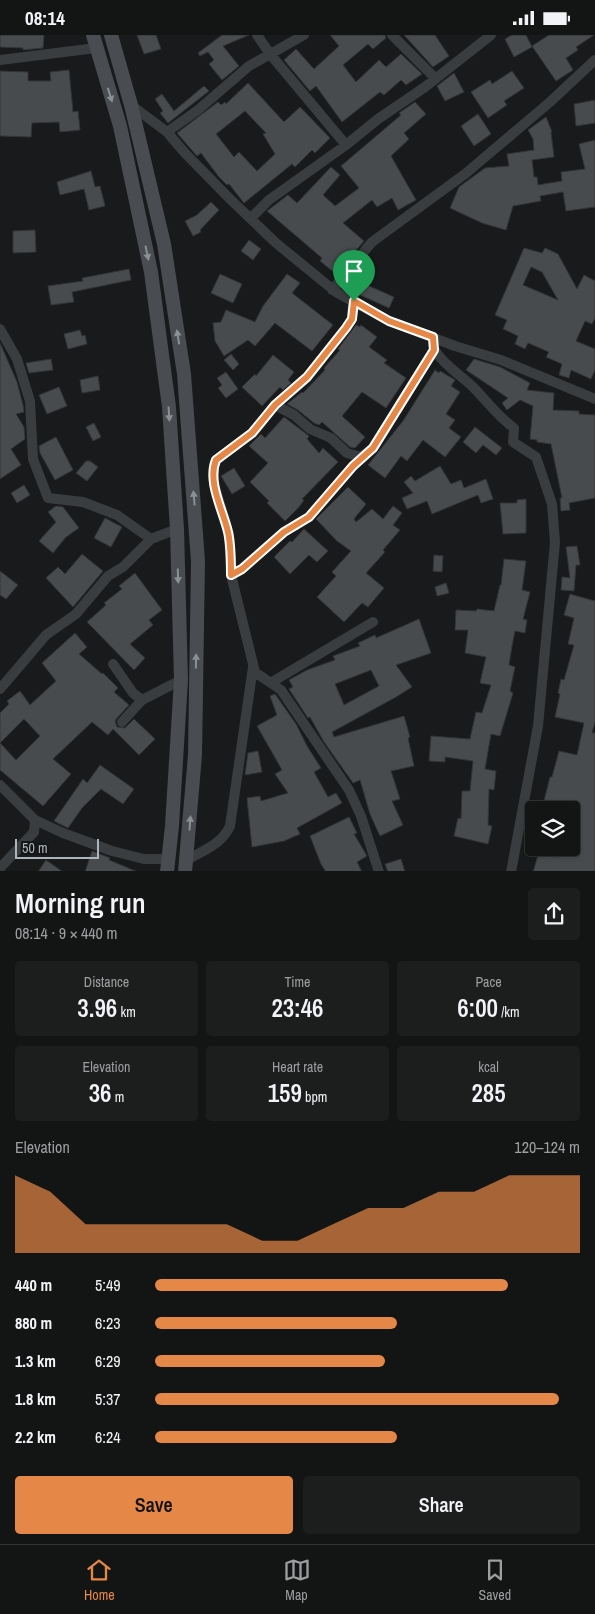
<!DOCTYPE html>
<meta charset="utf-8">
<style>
body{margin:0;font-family:"Archivo Narrow",sans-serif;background:#1c1d1d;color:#f1f3f6;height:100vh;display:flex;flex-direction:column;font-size:19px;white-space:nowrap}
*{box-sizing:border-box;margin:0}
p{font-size:16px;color:#9d9ea0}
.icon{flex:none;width:28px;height:28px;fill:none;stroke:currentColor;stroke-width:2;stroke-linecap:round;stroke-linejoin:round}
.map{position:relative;height:836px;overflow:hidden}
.side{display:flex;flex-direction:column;background:#131414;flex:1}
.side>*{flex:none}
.buttons{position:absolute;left:525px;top:766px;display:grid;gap:10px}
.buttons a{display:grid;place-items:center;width:55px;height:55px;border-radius:5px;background:#131414;box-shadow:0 1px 4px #0004,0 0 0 1px #323334;font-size:25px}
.scale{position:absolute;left:15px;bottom:12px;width:84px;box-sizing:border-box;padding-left:5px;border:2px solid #adb4ba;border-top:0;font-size:14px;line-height:18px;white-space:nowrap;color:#adb4ba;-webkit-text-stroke:4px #141516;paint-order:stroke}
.pin{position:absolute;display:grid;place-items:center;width:42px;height:42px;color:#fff;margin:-51px -21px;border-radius:50% 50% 50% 0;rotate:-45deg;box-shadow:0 0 5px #0007}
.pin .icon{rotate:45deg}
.round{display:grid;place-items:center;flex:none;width:52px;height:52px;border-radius:5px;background:#1c1d1d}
.headline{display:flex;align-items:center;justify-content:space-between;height:85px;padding:0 15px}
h1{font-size:28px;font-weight:600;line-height:38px}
.metrics{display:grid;grid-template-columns:repeat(3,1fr);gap:8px;height:85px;padding:5px 15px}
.metrics div{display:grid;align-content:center;border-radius:5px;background:#1c1d1d;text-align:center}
.metrics b{font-size:25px;font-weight:600}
.metrics small{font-size:14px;font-weight:400}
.metrics p{font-size:14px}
.chart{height:140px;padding:10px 15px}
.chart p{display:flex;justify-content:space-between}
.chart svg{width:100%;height:90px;margin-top:5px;fill:#e58747;opacity:.7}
.primary-button{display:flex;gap:10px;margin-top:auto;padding:10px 15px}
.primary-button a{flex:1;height:58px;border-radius:5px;background:#e58747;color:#111;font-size:20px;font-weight:600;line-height:58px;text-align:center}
.primary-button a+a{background:#1c1d1d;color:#f1f3f6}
ul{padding:0 15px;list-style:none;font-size:16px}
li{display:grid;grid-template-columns:80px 60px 1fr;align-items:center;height:38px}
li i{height:12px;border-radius:6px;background:#e58747}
.status{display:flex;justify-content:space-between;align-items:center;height:35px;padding:0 25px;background:#131414;direction:ltr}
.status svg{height:14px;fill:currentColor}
.tabs{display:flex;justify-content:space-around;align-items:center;height:70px;border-top:1px solid #323334;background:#131414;font-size:14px;color:#9d9ea0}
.tabs a{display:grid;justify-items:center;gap:2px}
.tabs .current{color:#e58747}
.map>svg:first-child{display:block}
.building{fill:#484b4e;stroke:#333437;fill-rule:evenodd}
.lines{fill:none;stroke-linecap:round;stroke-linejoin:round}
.minor{stroke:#3a3d40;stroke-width:10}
.secondary{stroke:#494c50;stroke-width:14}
.oneway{fill:#8a9095}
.route-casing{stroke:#fff;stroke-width:10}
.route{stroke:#e58747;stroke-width:6}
</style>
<div class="status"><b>08:14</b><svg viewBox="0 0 49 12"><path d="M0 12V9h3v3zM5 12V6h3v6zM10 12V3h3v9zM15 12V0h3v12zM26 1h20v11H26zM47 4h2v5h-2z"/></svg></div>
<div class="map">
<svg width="595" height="837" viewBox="0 0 595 837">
<rect width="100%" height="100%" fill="#191a1b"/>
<path class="building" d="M0 0H44L43 13 23 15V13L0 12Z
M137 0H156L161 14 144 19Z
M222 0H249L223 11 239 31 222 45 209 29 214 25 208 17 200 21 198 18Z
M330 0H385L386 3 373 14 368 9 343 30 356 47 379 25 386 32 401 19 422 39 406 50 401 45 384 60 380 57 342 87 316 51 310 56 284 25 296 14 314 34 339 11Z
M404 0H435L449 21 433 32Z
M512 0H526L532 12 514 22 505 4Z
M549 0H594L576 12 578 15 566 23 573 35 556 46 532 11Z
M69 35 73 77 78 76 80 95 60 97 59 87 32 88 31 102 0 101V36L28 37V46H51L50 37Z
M512 36 524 53 504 66 507 70 488 83 471 57 490 45 492 49Z
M454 38 464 57 445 66 437 51Z
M248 48 284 87 300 72 330 103 315 118 312 115 295 132 292 129 244 168 229 149 227 150 219 142 201 118 197 121 177 98 218 67 221 70 225 67 226 69ZM245 76 266 98 263 99 275 119 257 136 239 117 234 122 216 99Z
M204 51 209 56 168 88 160 78 163 76 155 64 162 59 174 76Z
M595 65V88L576 91 574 69Z
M415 67 426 79 404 98 409 104 391 121 416 165 398 175 392 163 377 172 372 165 343 188 364 206 336 239 320 226 322 223 267 176 288 160 297 168 331 132 340 140 323 160 335 171 359 153 341 131 401 80 399 78Z
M478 79 491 99 474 111 461 91Z
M546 82 552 97H551L554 122 532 125 534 142H537L538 150 562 146 561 137 585 134 579 109 595 105V172L566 176 563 157 540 161 541 166 513 171 506 195 482 188 450 173 459 152 485 133 509 131 507 119 534 115 533 104 528 95Z
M91 136 95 152 100 151 105 171 89 175 84 154 60 160 57 147Z
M211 167 219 175 200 195 201 197 193 201 185 186 197 180Z
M35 195 36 217 13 218V196Z
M249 205 261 214 253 225 241 216Z
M524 213 542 218 545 213 558 219 577 254 584 240 595 246V283L592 289 585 286 576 306 595 314V335L591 344 571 335 569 343 559 340 562 329 546 322 549 317 528 308 525 314 515 309 518 301 503 294 507 285 495 280ZM531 232 542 237 558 265 523 250Z
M129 234 131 245 72 257 74 267 51 270 48 251 83 246 82 243Z
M220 239 242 249 233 268 211 258Z
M287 239 300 248 292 258 333 290 312 316 275 288 255 311 248 305 224 321 215 306 213 288 221 287 226 275 255 287 263 271Z
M351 243 394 262 389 273 347 254Z
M356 290 360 292 361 290 377 302 369 312 387 325 384 328 406 343 386 373 362 357 342 381 365 402 355 413 350 412 322 387 319 390 314 388 298 375 287 369 302 357 303 358 325 335 324 333 340 315 338 314Z
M80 295 82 301 85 300 87 309 68 314 64 299Z
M0 308 17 347 23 370 24 377 16 379 24 392 25 404 11 414 21 430 0 444Z
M231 319 239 329 233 335 224 325Z
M273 320 294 337 288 345 291 348 283 355 280 352 262 371 242 352 255 339 256 341Z
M51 324 53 335 29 338 26 328Z
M474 324 500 332 530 348 527 355 554 358 553 375 579 376V379L595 380V463L569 468 570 475 561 476 560 463H562L551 409 537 407V405L530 404 533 371 520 365 507 375 502 368 508 363 466 335Z
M435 335 439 338 440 336 455 345 451 351 460 357 446 379 455 385 449 393 461 402 445 422 423 405 407 426 401 421 385 443 368 430 403 386Z
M226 337 238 354 226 363 218 353 222 350 217 343Z
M98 341 100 355 82 358 80 345Z
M59 352 67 371 47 379 39 360Z
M284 382 309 401 307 404 319 418 323 413 338 427 302 464 304 465 299 472 285 486 267 468 269 466 250 447 268 428 249 411 261 399 265 403Z
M94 388 101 402 93 406 86 392Z
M475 392 502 413 496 420 483 410 476 418 463 407Z
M56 402 73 435 55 445 40 418 39 411Z
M86 426H90L98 432 87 446 76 438Z
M440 431 451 449 461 445 464 453 486 444 493 464 481 468 478 460 432 479 427 466 407 474 402 463 413 458 404 447 411 441 415 446Z
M234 433 245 451 232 459 221 441Z
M24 450 30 460 17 468 11 458Z
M348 452 366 469 354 484 356 487 372 474 383 484 393 471 402 478 393 490 400 495 383 515 385 517 366 538 384 553 368 572 362 568 344 587 317 562 336 541 332 537 351 516 337 506 316 484Z
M526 464V498L503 499 500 468H517V465Z
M56 471 63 472 79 493 66 502 53 518 39 506 56 487 48 477Z
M105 483 122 492 111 512 94 503Z
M304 494 328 516 317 527 309 520 290 539 274 522 290 506 292 507Z
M577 511 580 530H576L574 556 561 555 562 542 570 543 566 512Z
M82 519 103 536 73 572 46 543 58 532 65 539Z
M434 520 443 521 442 537 433 536Z
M504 524 526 526 522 555 530 557 523 584 527 585 525 598 515 596 512 611 509 630 515 632 510 656 513 658 500 701 491 699 485 734 496 736 494 755 489 754 488 790 492 791 488 809 454 801 458 783 461 784 462 756H470L473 726 445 722V727L429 726 431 701 470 704 476 677 482 678 491 650 480 648 486 622 465 618 468 595H455L456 575 476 576 477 574 494 576 500 550H501Z
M0 536 18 550 6 564 0 560Z
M135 538 162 575 149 585 153 590 130 609 145 623 134 635 87 587 106 570 104 568 122 554 119 551Z
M446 548 449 558 437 561 435 552Z
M570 559 595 566V687L592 698H595V837H533L539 817 556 822 557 812H571V775H540L542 765 544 766 550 742H552L559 716 577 720 584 688 555 682 560 659 558 658 561 644 564 645 574 610 568 609 574 583 564 580Z
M419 584 431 618 396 630 412 652 396 662 332 697 334 702 404 681 410 702 408 703 414 731 391 736 400 764 392 766 403 790 380 801 370 779 360 745 353 748 324 707 310 682 308 683 289 654 293 652 289 645 307 635 335 625 333 621 360 611 358 608 375 600 376 603ZM371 635 379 651 344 670 335 649Z
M75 598 87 612 79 619 102 639 103 638 118 653 114 657 129 670 117 683 115 686 117 692 125 693 134 684 155 704 139 720 113 694 108 700 92 687 53 724 71 739 43 771 0 735V708L16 725 40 701 24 684 0 708V678L9 669 7 666 20 656 30 670 56 646 42 628Z
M275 659 296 689 307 711 321 733 314 737 328 762 336 758 342 768 297 793 300 799 284 806 252 812 247 763 260 761 261 766 288 758 275 739 282 735 257 691 277 680 270 661Z
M258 716 262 737 245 740 248 718Z
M100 730 134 754 123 769 101 754 82 773 68 793 54 786 83 744 87 748Z
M349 782 357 798 354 799 367 821 357 827 362 837H326L321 829 310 801Z
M92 816 110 823 109 825 138 837H85Z
M401 824 405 837H388L385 829Z
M46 825 63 837H38Z"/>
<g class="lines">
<path class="minor" d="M257 0 270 19 346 110
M392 0 435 43
M0 25 96 13
M131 70 167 97 184 117 230 164 276 208 336 257 389 286 455 311 501 325 595 364
M167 97 198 75 249 31 304 0
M251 183 269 165 346 110 378 84 425 52 491 0
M332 255 372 207 465 139 550 67 595 25
M353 266 352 284 346 293 307 343 275 370 253 398 216 425 214 432V449L229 499 231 540 255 637 281 655 349 755 361 781 379 837
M0 294 17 324 30 366 33 424 48 463 83 467 117 480 151 504
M433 302C433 308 433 313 436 317 445 331 461 340 473 352 487 366 498 382 514 393L513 407 536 422 552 469 555 507 538 691 511 837
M275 370 294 380 310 394 331 403 347 418 361 422 373 413 434 315
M231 540 242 534 284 497 309 482 361 422
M113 629 133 658 142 665
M272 647 373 587
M0 654 46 600 76 579 108 541 123 532 151 504 177 494
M122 687 142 665 181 645
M0 750 35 785 34 797 0 833
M35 785 63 798 112 816 144 824H169
M187 825C204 815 222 809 230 791L253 632"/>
<path class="secondary" d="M93 0 120 91 151 237 169 372 177 494 181 645 172 791 167 837
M111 0 131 70 164 209 184 339 198 526 195 720 185 837"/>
</g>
<defs><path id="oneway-solid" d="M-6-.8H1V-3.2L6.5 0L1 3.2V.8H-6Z" transform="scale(1.25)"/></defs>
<g class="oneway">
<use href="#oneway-solid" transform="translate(110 60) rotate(73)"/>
<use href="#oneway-solid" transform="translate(147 218) rotate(78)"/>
<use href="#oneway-solid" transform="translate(178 302) rotate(-99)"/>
<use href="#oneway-solid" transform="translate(169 379) rotate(86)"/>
<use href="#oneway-solid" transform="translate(194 463) rotate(-95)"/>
<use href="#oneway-solid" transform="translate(178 541) rotate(88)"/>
<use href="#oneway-solid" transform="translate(196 626) rotate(-89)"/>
<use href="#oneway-solid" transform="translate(190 788) rotate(-86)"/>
</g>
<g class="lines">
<defs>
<path id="route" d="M354 266 389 286 433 302 434 315 373 413 353 431 309 482 284 497 242 534 231 540C231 526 231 510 228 497 223 475 207 447 216 425L252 398 275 370 307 342 346 293 352 284Z"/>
</defs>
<use href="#route" class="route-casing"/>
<use href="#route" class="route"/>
</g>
</svg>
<div class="buttons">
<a><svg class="icon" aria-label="layers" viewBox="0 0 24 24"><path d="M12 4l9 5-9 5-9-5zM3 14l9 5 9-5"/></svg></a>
</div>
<div class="scale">50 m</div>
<div class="pin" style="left:354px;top:266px;background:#1e9e55"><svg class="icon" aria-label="arrive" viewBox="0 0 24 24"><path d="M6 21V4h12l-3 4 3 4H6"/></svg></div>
</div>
<section class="side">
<div class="headline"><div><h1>Morning run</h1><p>08:14 · 9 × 440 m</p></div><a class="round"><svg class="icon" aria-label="share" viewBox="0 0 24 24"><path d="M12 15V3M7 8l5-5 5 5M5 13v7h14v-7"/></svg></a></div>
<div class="metrics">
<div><p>Distance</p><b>3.96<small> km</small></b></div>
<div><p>Time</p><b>23:46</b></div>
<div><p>Pace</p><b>6:00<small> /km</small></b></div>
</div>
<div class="metrics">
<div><p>Elevation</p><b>36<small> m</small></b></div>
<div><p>Heart rate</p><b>159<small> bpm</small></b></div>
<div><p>kcal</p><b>285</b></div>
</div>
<div class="chart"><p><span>Elevation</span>120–124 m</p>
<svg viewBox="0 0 160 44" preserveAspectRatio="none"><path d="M0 44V6L10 14L20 30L30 30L40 30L50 30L60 30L70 38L80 38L90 30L100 22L110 22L120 14L130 14L140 6L150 6L160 6V44z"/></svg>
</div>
<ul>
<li><b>440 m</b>5:49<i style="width:83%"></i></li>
<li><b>880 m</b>6:23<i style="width:57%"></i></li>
<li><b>1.3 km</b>6:29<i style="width:54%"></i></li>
<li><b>1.8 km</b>5:37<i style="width:95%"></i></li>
<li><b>2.2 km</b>6:24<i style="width:57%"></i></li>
</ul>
<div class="primary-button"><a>Save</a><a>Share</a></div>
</section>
<nav class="tabs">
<a class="current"><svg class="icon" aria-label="home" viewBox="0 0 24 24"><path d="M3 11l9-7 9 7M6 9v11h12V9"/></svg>Home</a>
<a><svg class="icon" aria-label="map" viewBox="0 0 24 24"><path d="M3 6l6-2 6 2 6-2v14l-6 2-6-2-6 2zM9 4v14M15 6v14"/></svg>Map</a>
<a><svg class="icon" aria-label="saved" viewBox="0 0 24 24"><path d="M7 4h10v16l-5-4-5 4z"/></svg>Saved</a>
</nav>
